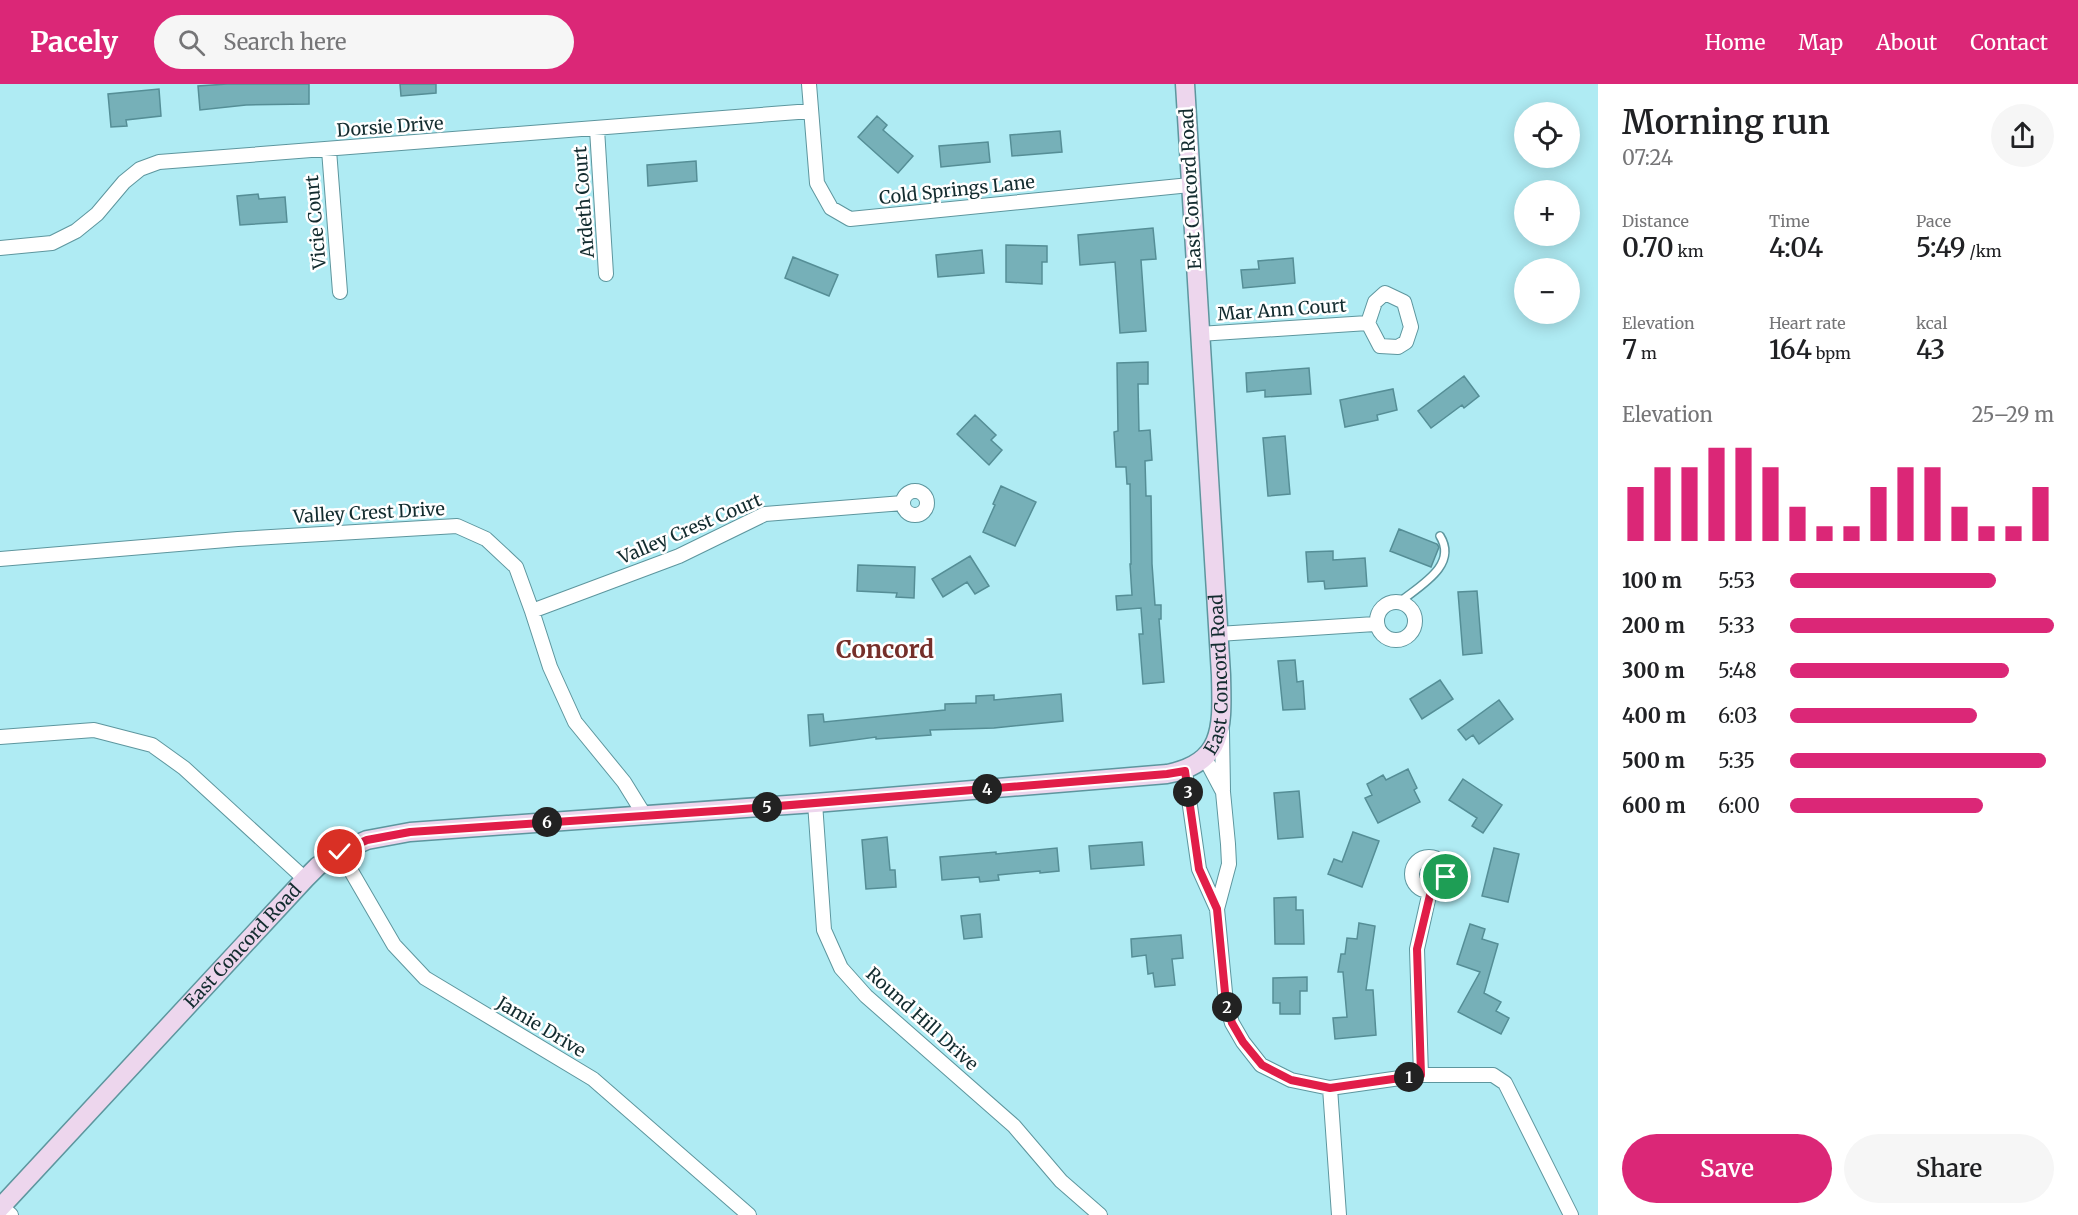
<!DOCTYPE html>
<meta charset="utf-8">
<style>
body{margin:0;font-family:Merriweather,serif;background:#f6f6f6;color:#202124;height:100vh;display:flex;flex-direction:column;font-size:22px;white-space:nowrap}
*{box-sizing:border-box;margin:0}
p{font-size:20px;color:#757577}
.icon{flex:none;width:33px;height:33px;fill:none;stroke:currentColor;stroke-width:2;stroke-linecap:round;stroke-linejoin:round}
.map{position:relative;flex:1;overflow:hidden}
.details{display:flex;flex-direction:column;background:#fff;width:480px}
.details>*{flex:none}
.fabs{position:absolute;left:1514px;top:18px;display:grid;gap:12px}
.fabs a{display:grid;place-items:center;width:66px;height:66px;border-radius:50%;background:#fff;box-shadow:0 3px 15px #0003;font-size:30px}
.pin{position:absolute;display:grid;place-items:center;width:51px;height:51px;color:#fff;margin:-26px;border:3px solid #fff;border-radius:50%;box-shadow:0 2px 6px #0007}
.km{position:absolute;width:30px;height:30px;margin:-15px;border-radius:50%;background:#222;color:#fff;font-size:16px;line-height:30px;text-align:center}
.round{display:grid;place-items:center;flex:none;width:63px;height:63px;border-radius:32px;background:#f6f6f6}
.headline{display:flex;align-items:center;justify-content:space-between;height:102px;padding:0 24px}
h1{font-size:33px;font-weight:600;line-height:45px}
.metrics{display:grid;grid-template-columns:repeat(3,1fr);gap:9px;height:102px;padding:6px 24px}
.metrics div{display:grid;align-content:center}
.metrics b{font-size:26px;font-weight:600}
.metrics small{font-size:16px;font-weight:400}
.metrics p{font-size:16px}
.chart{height:168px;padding:12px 24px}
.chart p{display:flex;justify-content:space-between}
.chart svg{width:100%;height:108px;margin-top:6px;stroke:#db2777;stroke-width:6}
.cta{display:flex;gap:12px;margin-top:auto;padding:12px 24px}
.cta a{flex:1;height:69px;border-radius:36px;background:#db2777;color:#fff;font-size:24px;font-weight:600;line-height:69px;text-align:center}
.cta a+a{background:#f6f6f6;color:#202124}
ul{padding:0 24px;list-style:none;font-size:20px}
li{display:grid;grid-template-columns:96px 72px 1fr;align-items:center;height:45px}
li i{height:15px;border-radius:8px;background:#db2777}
header{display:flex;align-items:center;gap:36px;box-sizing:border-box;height:84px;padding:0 30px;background:#db2777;color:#fff}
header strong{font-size:28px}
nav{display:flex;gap:33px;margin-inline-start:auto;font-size:21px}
.search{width:420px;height:54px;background:#f6f6f6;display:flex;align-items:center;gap:15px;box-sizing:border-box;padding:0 21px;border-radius:33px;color:#757577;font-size:22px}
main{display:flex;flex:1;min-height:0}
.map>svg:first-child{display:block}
.building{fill:#76b0b8;stroke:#558e96;stroke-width:1.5}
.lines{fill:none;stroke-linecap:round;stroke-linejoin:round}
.lane-casing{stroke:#5d969e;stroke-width:10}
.street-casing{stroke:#5d969e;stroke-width:16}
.secondary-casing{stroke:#5d969e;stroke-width:21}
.lane{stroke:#fff;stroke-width:7}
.street{stroke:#fff;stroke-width:14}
.secondary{stroke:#edd6ed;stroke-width:18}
.route-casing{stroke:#fff;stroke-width:12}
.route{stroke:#e11d48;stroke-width:8}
.labels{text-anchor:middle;stroke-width:5;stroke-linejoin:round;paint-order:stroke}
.street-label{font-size:18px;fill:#132c2f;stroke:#fff}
.district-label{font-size:24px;font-weight:bold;fill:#752f2a;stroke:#fff}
</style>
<header>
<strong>Pacely</strong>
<div class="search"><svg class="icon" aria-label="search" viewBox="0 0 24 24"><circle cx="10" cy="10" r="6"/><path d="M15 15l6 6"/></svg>Search here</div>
<nav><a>Home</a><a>Map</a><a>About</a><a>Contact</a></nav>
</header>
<main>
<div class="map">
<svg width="1598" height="1131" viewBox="0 0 1598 1131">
<rect width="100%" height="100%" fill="#afebf3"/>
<path class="building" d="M227 0H309V20L246 21 200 26 198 2Z
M400 0H436V9L401 12Z
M159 5 161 32 126 36 127 42 111 43 108 10Z
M877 32 887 41 883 46 913 72 898 89 858 53Z
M1060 47 1062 68 1012 72 1010 51Z
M988 58 990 78 941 83 939 62Z
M696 77 697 97 648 102 647 81Z
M258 110 259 115 285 113 287 138 240 141 237 112Z
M1153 144 1156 175 1141 176 1146 247 1120 249 1115 178 1080 181 1078 151Z
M1006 161 1047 162V178H1042V200L1006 198Z
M982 166 984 189 938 193 936 171Z
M793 173 838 191 829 212 785 194Z
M1293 174 1295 199 1243 204 1241 186 1259 185 1258 177Z
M1148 278V300H1138L1139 347 1150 346 1152 376 1145 377 1146 412H1151L1152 480 1155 521H1161V535H1159L1164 598 1143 600 1139 550H1143L1141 524 1117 526 1116 512 1132 511 1130 480H1131L1130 400H1127L1126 383H1116L1114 348 1118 347 1117 279Z
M1309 284 1311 310 1265 313V306L1247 308 1246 289Z
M1464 292 1479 312 1464 324 1462 321 1431 344 1418 327Z
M1393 305 1397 326 1377 331 1378 336 1345 343 1340 316Z
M975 331 996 351 991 356 1002 366 989 381 957 350Z
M1285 352 1290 410 1268 412 1263 354Z
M1001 402 1036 418 1015 462 983 448 995 421 993 420Z
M1399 445 1437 460 1439 463 1431 483 1390 467Z
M1333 467V476L1365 474 1367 502 1325 505 1324 497 1308 498 1306 468Z
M970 472 989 502 975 510 967 498 943 513 932 495Z
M858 481 915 483 914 514 896 513 897 509 857 507Z
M1477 507 1482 569 1463 571 1458 508Z
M1295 576 1297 598 1303 597 1305 625 1283 626 1278 577Z
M1440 596 1453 615 1422 635 1410 615Z
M1061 610 1063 637 994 644 930 646 931 651 876 655V653L810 662 808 631 823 630 824 638 945 626V620L976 619V612L994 611V616Z
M1499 616 1513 635 1479 660 1473 651 1466 656 1458 646Z
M1408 685 1417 704 1414 706 1420 718 1378 739 1365 714 1372 711 1367 700 1383 691 1386 696Z
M1463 695 1502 721 1483 749 1472 742 1477 734 1449 716Z
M1299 707 1303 753 1278 755 1274 709Z
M1353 748 1379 757 1362 803 1328 790 1334 775 1342 778Z
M887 753 890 786H895L896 803 866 805 862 756Z
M1142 758 1144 781 1091 785 1089 762Z
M1057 764 1059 787 1040 789V787L998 791 999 796 980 798 979 793 942 796 940 773 996 768V770Z
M1494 764 1519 770 1508 818 1482 812Z
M1296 813V826H1303L1304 860H1275L1274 814Z
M980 830 982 853 964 855 961 832Z
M1359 839 1375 842 1366 906H1373L1376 951 1335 955 1333 934 1347 933 1343 888H1338L1341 870H1345L1347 854 1357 855Z
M1470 840 1485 845 1482 855 1498 860 1484 909 1501 918 1496 927 1509 934 1501 950 1458 928 1480 888 1457 880Z
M1181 851 1183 874 1172 875 1175 901 1155 903 1153 889 1148 890 1146 871 1132 873 1131 855Z
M1307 893V907H1300V930H1280V919H1273V894Z"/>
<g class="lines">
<defs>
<path id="lane" d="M1401 517C1421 501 1458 481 1440 452"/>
<path id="street" d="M809 0 817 99 831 124 850 135 1190 101
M597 45 606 190
M329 66 340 208
M0 164 52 159 76 147 97 130 124 98 140 85 159 78 811 27
M1199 250 1368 239 1380 262 1398 263 1406 258 1411 243 1404 218 1385 209 1375 218 1368 239
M903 419a12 12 0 1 1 24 0a12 12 0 1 1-24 0Z
M0 475 238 455 457 442 486 455 516 483 532 527 550 583 575 638 624 698 645 732
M1377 537a19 19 0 1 1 38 0a19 19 0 1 1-38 0Z
M532 527 679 472 765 430 903 419
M1218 550 1375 540
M1222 647 1223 706
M0 653 94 646 152 661 184 684 305 795
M1205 674 1223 708 1228 760 1229 780 1217 825
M1185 687 1199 785 1217 825 1226 919 1232 939 1243 958 1261 981 1291 996 1330 1004 1421 991H1493L1505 999 1571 1131
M815 719 824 846 841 884 866 912 1014 1042 1061 1097 1100 1131
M340 768 394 861 425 894 593 995 749 1131
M1412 790a17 17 0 1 1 34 0a17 17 0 1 1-34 0Z
M1421 991 1417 865 1430 807
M1330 1004 1339 1131
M2 1123 11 1131"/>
<g id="secondary">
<path id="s1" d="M0 1124 305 795 318 782 340 768 367 756 410 748 815 719 1167 690C1226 679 1222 640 1221 591L1185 0"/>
</g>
</defs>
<use href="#lane" class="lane-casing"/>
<use href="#street" class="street-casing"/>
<use href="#secondary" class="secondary-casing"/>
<use href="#lane" class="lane"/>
<use href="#street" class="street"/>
<use href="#secondary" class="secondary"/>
</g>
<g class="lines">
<defs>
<path id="route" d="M340 768 367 756 410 748 730 726 1167 690 1185 687 1199 785 1217 825 1226 919 1232 939 1243 958 1262 981 1291 996 1330 1004 1421 991 1417 865 1431 807 1442 801 1446 793"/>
</defs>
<use href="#route" class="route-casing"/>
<use href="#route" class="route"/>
</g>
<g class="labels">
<g class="street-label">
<text transform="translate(390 43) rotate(-4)" y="6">Dorsie Drive</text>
<text transform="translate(1191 105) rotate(-93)" y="6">East Concord Road</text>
<text transform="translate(957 106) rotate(-6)" y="6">Cold Springs Lane</text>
<text transform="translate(584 118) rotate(-94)" y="6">Ardeth Court</text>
<text transform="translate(316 138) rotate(-95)" y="6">Vicie Court</text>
<text transform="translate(1282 226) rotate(-4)" y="6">Mar Ann Court</text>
<text transform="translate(369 429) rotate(-3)" y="6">Valley Crest Drive</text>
<text transform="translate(690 445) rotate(-23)" y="6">Valley Crest Court</text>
<text dy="6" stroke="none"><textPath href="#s1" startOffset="1454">East Concord Road</textPath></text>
<text dy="6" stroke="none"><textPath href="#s1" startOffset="357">East Concord Road</textPath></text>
<text transform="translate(922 935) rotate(42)" y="6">Round Hill Drive</text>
<text transform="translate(541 943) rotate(31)" y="6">Jamie Drive</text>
</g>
<g class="district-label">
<text x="885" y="574">Concord</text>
</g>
</g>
</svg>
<div class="fabs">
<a><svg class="icon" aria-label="locate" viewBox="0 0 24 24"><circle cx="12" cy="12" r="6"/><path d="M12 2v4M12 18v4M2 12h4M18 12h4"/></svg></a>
<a>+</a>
<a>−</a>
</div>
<div class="pin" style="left:1446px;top:793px;background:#1e9e55"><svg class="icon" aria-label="arrive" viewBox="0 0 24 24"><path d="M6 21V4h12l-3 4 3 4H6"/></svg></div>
<div class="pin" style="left:340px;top:768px;background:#d93025"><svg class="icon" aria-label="check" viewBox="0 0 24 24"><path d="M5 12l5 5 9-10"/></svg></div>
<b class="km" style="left:1409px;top:993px">1</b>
<b class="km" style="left:1227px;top:923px">2</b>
<b class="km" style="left:1188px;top:708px">3</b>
<b class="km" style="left:987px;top:705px">4</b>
<b class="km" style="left:767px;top:723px">5</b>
<b class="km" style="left:547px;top:738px">6</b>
</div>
<section class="details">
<div class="headline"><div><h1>Morning run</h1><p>07:24</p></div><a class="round"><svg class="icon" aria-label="share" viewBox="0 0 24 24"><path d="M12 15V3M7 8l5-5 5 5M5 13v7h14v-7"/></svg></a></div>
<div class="metrics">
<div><p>Distance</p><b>0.70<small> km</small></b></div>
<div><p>Time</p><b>4:04</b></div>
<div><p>Pace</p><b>5:49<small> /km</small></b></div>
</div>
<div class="metrics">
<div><p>Elevation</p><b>7<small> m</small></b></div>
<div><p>Heart rate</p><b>164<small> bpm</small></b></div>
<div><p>kcal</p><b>43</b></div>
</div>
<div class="chart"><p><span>Elevation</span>25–29 m</p>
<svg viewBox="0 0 160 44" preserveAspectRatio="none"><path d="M5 44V22M15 44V14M25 44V14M35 44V6M45 44V6M55 44V14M65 44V30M75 44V38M85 44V38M95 44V22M105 44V14M115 44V14M125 44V30M135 44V38M145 44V38M155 44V22"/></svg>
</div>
<ul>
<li><b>100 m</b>5:53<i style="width:78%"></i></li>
<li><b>200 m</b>5:33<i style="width:100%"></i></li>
<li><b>300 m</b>5:48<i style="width:83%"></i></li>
<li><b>400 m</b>6:03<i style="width:71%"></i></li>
<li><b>500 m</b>5:35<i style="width:97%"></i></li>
<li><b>600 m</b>6:00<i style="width:73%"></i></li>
</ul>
<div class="cta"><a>Save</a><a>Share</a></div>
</section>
</main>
